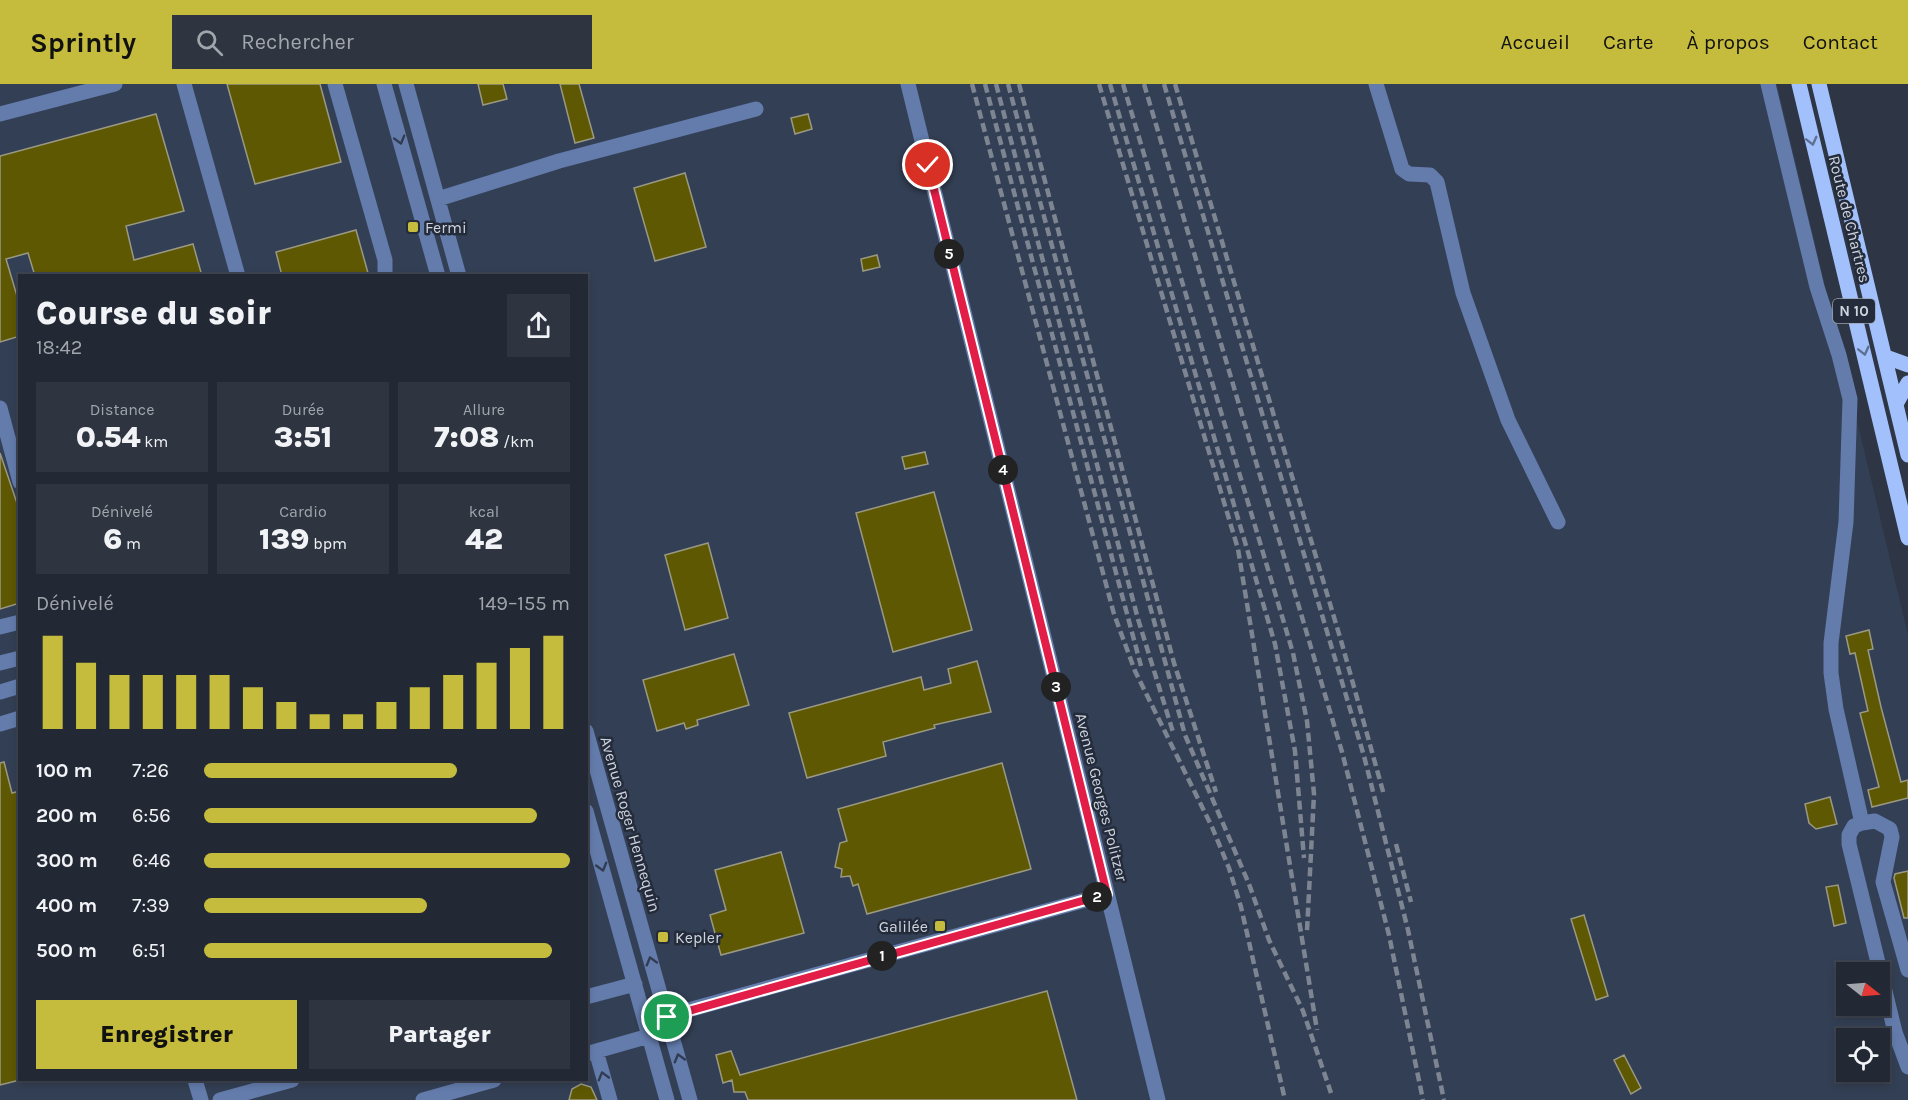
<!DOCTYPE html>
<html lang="fr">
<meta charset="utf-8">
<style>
body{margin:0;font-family:Karla,sans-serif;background:#2e3440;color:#f1f3f6;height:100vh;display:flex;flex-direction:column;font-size:22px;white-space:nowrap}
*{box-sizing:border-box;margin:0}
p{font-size:20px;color:#a2a6ac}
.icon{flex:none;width:33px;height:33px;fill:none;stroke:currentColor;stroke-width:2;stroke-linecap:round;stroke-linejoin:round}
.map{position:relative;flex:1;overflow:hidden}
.details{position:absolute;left:18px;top:190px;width:570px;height:807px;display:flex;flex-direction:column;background:#222834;border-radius:0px;box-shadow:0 3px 9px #0003,0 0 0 2px #3f444f}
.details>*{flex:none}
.needle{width:39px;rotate:107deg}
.tools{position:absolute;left:1836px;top:878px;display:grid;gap:12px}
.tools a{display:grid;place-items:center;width:54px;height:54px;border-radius:0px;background:#222834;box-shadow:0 3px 9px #0003,0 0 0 2px #3f444f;font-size:30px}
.pin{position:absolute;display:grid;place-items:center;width:51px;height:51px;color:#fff;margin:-26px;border:3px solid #fff;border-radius:50%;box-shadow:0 2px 6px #0007}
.km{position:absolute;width:30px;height:30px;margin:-15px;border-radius:50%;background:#222;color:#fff;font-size:16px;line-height:30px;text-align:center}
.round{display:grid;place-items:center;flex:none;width:63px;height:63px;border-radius:0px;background:#2e3440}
.overview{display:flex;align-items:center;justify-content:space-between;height:102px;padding:0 18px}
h1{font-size:33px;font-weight:800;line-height:45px}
.metrics{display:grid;grid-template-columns:repeat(3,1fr);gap:9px;height:102px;padding:6px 18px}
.metrics div{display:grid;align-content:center;border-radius:0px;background:#2e3440;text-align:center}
.metrics b{font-size:30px;font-weight:800}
.metrics small{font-size:16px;font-weight:400}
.metrics p{font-size:16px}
.chart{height:168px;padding:12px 18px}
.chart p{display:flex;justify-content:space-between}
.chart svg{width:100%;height:108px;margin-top:6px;stroke:#c5bc3d;stroke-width:6}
.action{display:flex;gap:12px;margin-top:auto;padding:12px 18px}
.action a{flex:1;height:69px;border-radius:0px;background:#c5bc3d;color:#111;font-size:24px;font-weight:800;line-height:69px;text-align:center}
.action a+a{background:#2e3440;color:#f1f3f6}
ul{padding:0 18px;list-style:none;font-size:20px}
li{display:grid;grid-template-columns:96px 72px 1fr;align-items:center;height:45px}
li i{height:15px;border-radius:8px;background:#c5bc3d}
header{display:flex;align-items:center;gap:36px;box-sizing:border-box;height:84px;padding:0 30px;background:#c5bc3d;color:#111}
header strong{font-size:28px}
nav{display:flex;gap:33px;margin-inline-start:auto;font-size:21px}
.search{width:420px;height:54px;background:#2e3440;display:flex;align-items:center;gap:15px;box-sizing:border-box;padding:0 21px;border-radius:0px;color:#a2a6ac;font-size:22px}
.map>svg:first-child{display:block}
.built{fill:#333f54;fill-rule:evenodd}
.building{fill:#5e5803;stroke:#9a9983;stroke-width:1.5}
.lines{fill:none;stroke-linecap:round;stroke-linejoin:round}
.minor{stroke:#637cac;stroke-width:15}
.major{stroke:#a2c1fc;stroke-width:15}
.rail{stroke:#7e8592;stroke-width:4.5;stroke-dasharray:9 4.5;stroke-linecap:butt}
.oneway{stroke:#313c52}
.oneway2{stroke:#5d6f92}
.route-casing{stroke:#fff;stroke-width:12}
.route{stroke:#e11d48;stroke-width:8}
.poi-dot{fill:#c5bc3d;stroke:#242c3c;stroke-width:2}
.labels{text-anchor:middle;stroke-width:5;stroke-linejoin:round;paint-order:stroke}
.shield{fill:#242c3c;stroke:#9ba2ad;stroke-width:1.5}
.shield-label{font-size:15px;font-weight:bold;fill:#ced4de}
.street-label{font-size:16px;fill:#ced4de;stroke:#242c3c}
.poi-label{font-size:16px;fill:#ced4de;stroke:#242c3c;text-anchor:start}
</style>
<header>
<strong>Sprintly</strong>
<div class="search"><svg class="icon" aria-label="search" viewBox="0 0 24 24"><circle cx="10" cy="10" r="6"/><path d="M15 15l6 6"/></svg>Rechercher</div>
<nav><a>Accueil</a><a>Carte</a><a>À propos</a><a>Contact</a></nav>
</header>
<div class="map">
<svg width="1908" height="1016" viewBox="0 0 1908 1016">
<rect width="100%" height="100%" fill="#2e3646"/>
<path class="built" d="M0 0H1777L1908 551V1016H0ZM20 192H586V996H20ZM1846 888H1880V921H1846ZM1846 954H1880V987H1846Z"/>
<path class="building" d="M227 0H320L341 78 255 100Z
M478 0H503L507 15 483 21Z
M560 0H579L594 54 575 59Z
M156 30 184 127 126 142 134 176 193 160 202 192H35L28 169 6 175 20 222V252L0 258V72Z
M808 30 812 45 795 50 791 34Z
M685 89 706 163 655 177 634 104Z
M356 146 368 189 357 192H282L276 168Z
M877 171 880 183 863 187 861 175Z
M925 368 928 380 905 385 902 373Z
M0 369 20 428V519L0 525Z
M934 408 972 546 893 568 856 429Z
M708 459 728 534 685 546 665 471Z
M1869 546 1873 565 1868 566 1881 623 1901 698 1908 696V714L1872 723 1868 706 1879 703 1860 629 1868 627 1855 569 1850 570 1846 552Z
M734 570 749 621 697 636 698 641 686 645 684 639 657 647 643 596Z
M977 577 991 628 934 641 935 644 883 658 886 672 807 694 789 629 921 593 924 606 951 599 948 585Z
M4 678 12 709 20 707V996L0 1001V679Z
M1002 679 1031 785 867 830 858 800 853 802 850 792 841 793 842 785 835 783 840 759 847 757 838 725Z
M1830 713 1837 740 1816 745 1809 739 1805 720Z
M781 768 804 849 721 871 710 831 726 826 715 786Z
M1908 787V834H1904L1894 794 1895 790Z
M1838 801 1846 839 1834 842 1826 803Z
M1584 831 1608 912 1596 916 1571 835Z
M1047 907 1077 1016H748L745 1008H734L732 996 723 999 716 971 731 967 740 991Z
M1624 971 1641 1004 1631 1010 1614 976Z
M581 1000 591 1003 597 1016H569L572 1005Z"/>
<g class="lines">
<path class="minor" d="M184 0 238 192
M335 0 385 176V192
M384 0 438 192
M406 0 459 192
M908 0 1158 1016
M1376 0 1402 85 1409 90 1430 91 1437 98 1463 209 1508 336 1558 438
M1768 0 1817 203 1839 271 1850 315 1846 438 1831 559V589L1836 625 1862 739 1875 737 1890 745 1892 753 1883 798 1908 886
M0 30 115 0
M438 115 559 77 756 25
M0 324 20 398
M0 543 20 538
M0 579 20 574
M0 608 20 602
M0 640 20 634
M586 647 690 1016
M586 727 667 1016
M1862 739 1854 742 1849 751V760L1895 948 1908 983
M586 913 635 900
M645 938 1107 810
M596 967 610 1016
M586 970 649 952
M195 996 201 1016
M220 1016 292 996
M423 1016 494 996"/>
<path class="major" d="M1799 0 1908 454
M1819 0 1908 371
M1886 273 1908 281
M1896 320 1908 299"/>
<path class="rail" d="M972 0 1114 530 1135 587 1212 743 1229 784 1241 823 1285 1016
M985 0 1141 582
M996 0 1138 535 1173 648
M1008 0 1185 651 1249 800 1269 856 1303 927 1331 1009
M1019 0 1174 579 1216 708
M1099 0 1238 465 1317 946
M1110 0 1275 560 1295 667 1304 774
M1123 0 1293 569 1307 637 1314 710 1307 847
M1144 0 1342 668 1389 851 1423 1016
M1164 0 1364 672 1408 846 1444 1016
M1175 0 1342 560 1384 711
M1396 760 1411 818"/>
</g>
<defs><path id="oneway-chevron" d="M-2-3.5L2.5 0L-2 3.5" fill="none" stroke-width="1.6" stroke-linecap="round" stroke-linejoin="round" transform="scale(1.5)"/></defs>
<g class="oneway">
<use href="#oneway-chevron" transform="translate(400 56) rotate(74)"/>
<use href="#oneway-chevron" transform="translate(602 783) rotate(74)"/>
<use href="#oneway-chevron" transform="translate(651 877) rotate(-106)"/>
<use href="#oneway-chevron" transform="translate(679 974) rotate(-106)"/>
<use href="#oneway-chevron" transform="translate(603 992) rotate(-106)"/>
</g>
<g class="oneway2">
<use href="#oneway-chevron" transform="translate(1812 57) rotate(76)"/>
<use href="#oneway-chevron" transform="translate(1864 267) rotate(76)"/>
</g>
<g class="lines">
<defs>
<path id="route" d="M667 933 1107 810 928 81"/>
</defs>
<use href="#route" class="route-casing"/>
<use href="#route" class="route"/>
</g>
<g class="poi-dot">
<rect x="407" y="137" width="12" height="12" rx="3"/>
<rect x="934" y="836" width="12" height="12" rx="3"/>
<rect x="657" y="847" width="12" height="12" rx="3"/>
</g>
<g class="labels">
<rect class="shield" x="1833" y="215" width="42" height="24" rx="4.5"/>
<g class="shield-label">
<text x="1854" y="232">N 10</text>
</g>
<g class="street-label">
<text transform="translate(1850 135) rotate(76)" y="6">Route de Chartres</text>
<text transform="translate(1102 713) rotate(76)" y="6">Avenue Georges Politzer</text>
<text transform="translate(631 740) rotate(74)" y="6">Avenue Roger Hennequin</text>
</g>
<g class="poi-label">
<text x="425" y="149">Fermi</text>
<text x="928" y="848" text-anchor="end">Galilée</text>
<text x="675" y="859">Kepler</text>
</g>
</g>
</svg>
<div class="tools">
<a><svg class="needle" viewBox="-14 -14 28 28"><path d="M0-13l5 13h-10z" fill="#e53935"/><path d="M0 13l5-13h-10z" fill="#a2a6ac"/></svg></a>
<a><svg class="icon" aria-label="locate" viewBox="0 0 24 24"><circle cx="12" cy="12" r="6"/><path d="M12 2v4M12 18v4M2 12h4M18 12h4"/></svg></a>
</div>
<div class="pin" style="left:667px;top:933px;background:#1e9e55"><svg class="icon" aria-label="arrive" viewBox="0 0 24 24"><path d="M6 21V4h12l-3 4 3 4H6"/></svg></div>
<div class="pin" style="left:928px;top:81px;background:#d93025"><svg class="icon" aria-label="check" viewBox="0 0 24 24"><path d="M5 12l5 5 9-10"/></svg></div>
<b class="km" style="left:882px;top:872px">1</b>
<b class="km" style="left:1097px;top:813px">2</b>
<b class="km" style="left:1056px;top:603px">3</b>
<b class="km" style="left:1003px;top:386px">4</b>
<b class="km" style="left:949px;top:170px">5</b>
<section class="details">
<div class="overview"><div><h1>Course du soir</h1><p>18:42</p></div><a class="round"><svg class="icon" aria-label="share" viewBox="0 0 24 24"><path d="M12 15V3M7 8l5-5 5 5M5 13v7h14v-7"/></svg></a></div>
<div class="metrics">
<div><p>Distance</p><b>0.54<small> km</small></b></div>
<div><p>Durée</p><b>3:51</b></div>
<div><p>Allure</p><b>7:08<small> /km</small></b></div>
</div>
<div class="metrics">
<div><p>Dénivelé</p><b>6<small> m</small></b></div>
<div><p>Cardio</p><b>139<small> bpm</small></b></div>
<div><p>kcal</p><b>42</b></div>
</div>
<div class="chart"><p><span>Dénivelé</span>149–155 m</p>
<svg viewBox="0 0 160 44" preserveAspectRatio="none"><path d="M5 44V6M15 44V17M25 44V22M35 44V22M45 44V22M55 44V22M65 44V27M75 44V33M85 44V38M95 44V38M105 44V33M115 44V27M125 44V22M135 44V17M145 44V11M155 44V6"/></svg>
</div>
<ul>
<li><b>100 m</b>7:26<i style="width:69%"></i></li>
<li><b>200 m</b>6:56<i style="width:91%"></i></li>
<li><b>300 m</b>6:46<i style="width:100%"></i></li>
<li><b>400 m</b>7:39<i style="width:61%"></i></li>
<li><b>500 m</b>6:51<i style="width:95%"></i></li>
</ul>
<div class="action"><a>Enregistrer</a><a>Partager</a></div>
</section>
</div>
